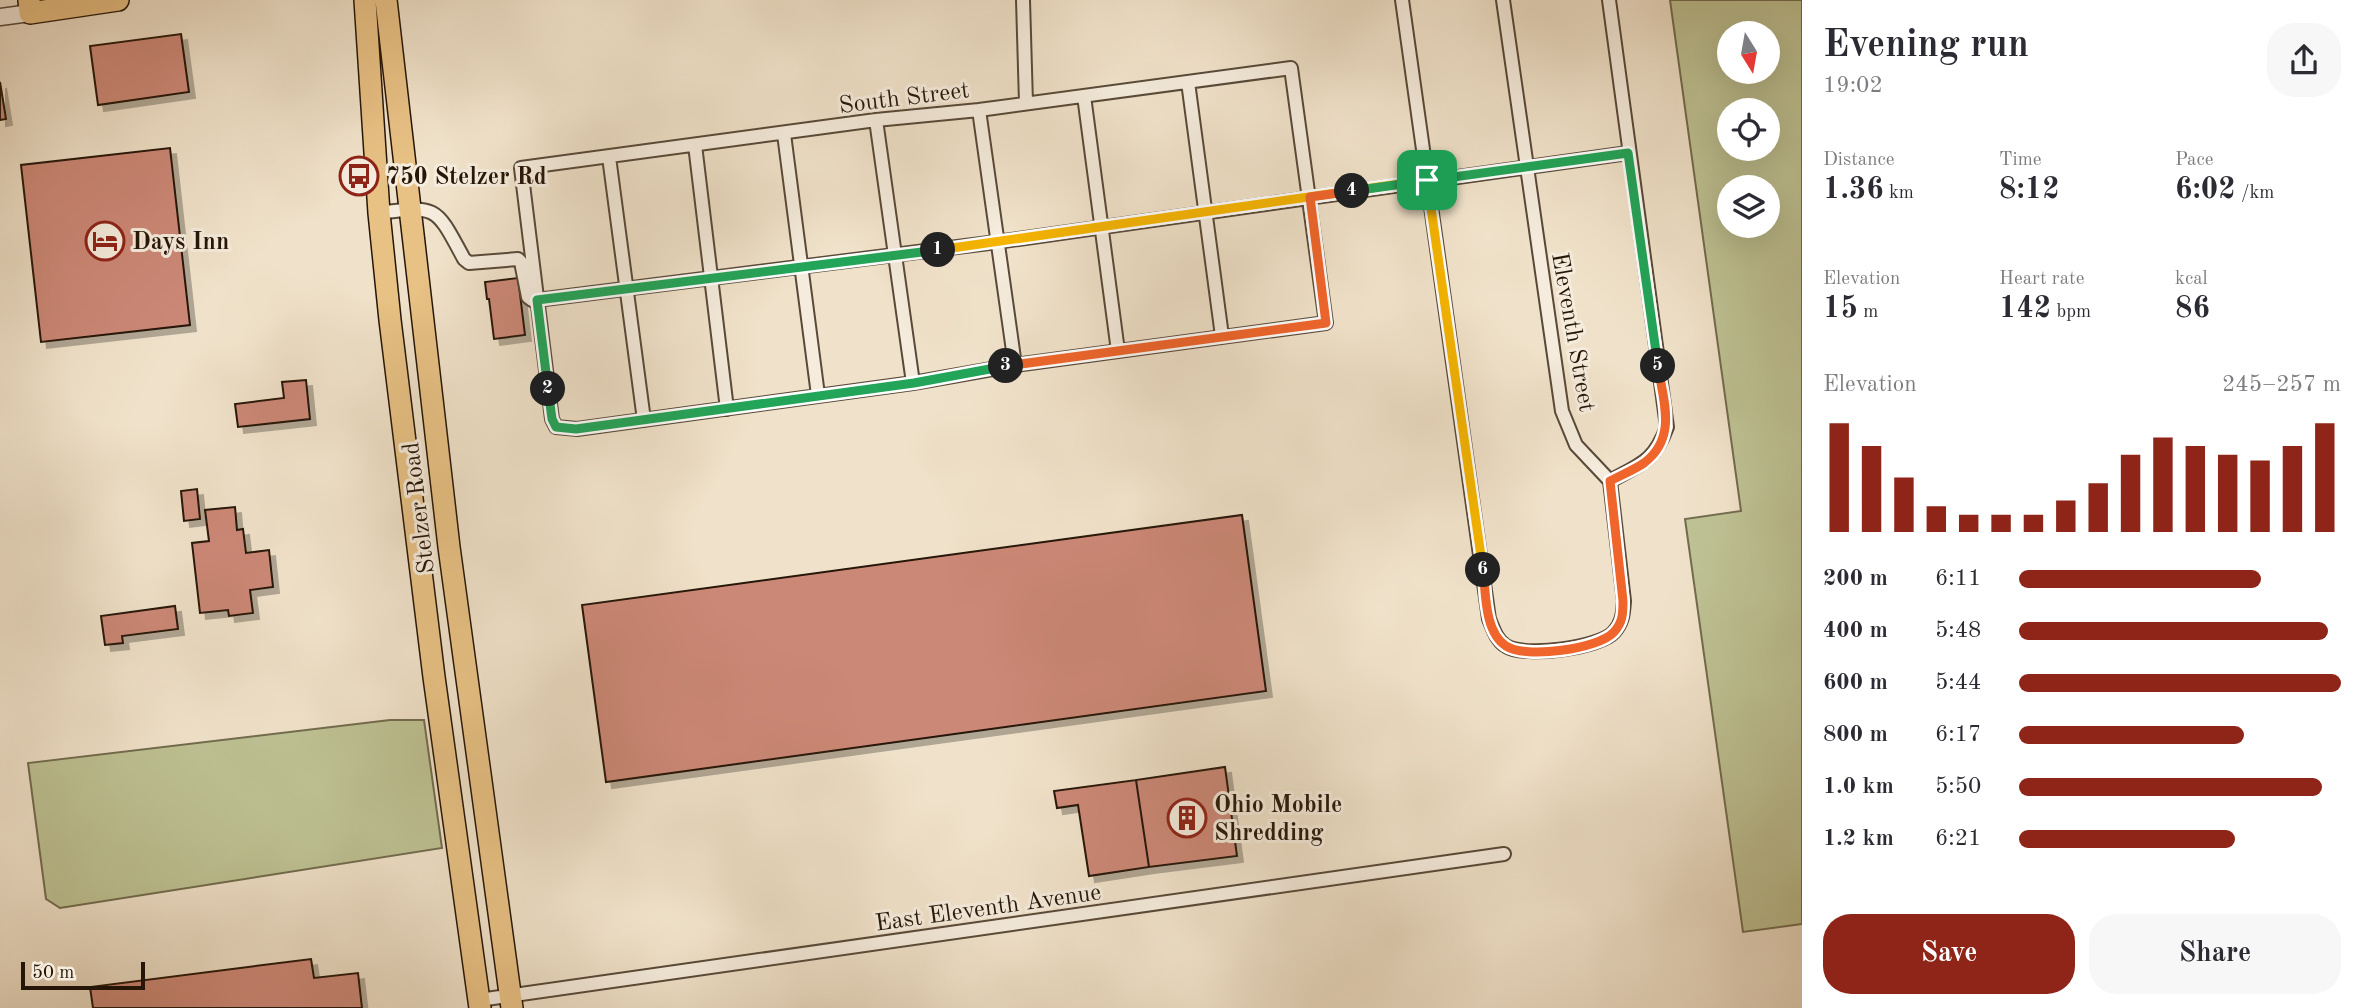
<!DOCTYPE html>
<meta charset="utf-8">
<style>
body{margin:0;font-family:"Old Standard TT",serif;background:#f7f7f7;color:#2b2b33;height:100vh;display:flex;flex-direction:column;font-size:26px;white-space:nowrap}
*{box-sizing:border-box;margin:0}
p{font-size:23px;color:#7c7c81}
.icon{flex:none;width:38px;height:38px;fill:none;stroke:currentColor;stroke-width:2;stroke-linecap:round;stroke-linejoin:round}
.map{position:relative;flex:1;overflow:hidden}
.details{display:flex;flex-direction:column;background:#fff;width:560px}
.details>*{flex:none}
.needle{width:46px;rotate:169deg}
.buttons{position:absolute;left:1717px;top:21px;display:grid;gap:14px}
.buttons a{display:grid;place-items:center;width:63px;height:63px;border-radius:50%;background:#fff;box-shadow:0 7px 28px #0002;font-size:35px}
.scale{position:absolute;left:21px;bottom:18px;width:124px;box-sizing:border-box;padding-left:7px;border:4px solid #261607;border-top:0;font-size:19px;line-height:24px;white-space:nowrap;color:#261607;-webkit-text-stroke:5px #f5ecdd;paint-order:stroke}
.pin{position:absolute;display:grid;place-items:center;width:60px;height:60px;color:#fff;margin:-30px;border-radius:14px;box-shadow:0 4px 10px #0006}
.km{position:absolute;width:35px;height:35px;margin:-18px;border-radius:50%;background:#222;color:#fff;font-size:19px;line-height:35px;text-align:center}
.round{display:grid;place-items:center;flex:none;width:74px;height:74px;border-radius:28px;background:#f7f7f7}
.overview{display:flex;align-items:center;justify-content:space-between;height:119px;padding:0 21px}
h1{font-size:38px;font-weight:700;line-height:52px}
.figures{display:grid;grid-template-columns:repeat(3,1fr);gap:10px;height:119px;padding:7px 21px}
.figures div{display:grid;align-content:center}
.figures b{font-size:30px;font-weight:700}
.figures small{font-size:19px;font-weight:400}
.figures p{font-size:19px}
.chart{height:196px;padding:14px 21px}
.chart p{display:flex;justify-content:space-between}
.chart svg{width:100%;height:126px;margin-top:7px;stroke:#8f2418;stroke-width:6}
.button{display:flex;gap:14px;margin-top:auto;padding:14px 21px}
.button a{flex:1;height:80px;border-radius:28px;background:#8f2418;color:#fff;font-size:28px;font-weight:700;line-height:80px;text-align:center}
.button a+a{background:#f7f7f7;color:#2b2b33}
ul{padding:0 21px;list-style:none;font-size:23px}
li{display:grid;grid-template-columns:112px 84px 1fr;align-items:center;height:52px}
li i{height:18px;border-radius:9px;background:#8f2418}
main{display:flex;flex:1;min-height:0}
.map>svg:first-child{display:block}
.green{fill:#bec294;stroke:#726c4e;stroke-width:2;fill-rule:evenodd}
.building{fill:#c87;stroke:#261607;stroke-width:2;filter:url(#shadow)}
.lines{fill:none;stroke-linecap:round;stroke-linejoin:round}
.minor-casing{stroke:#584938;stroke-width:16}
.tertiary-casing{stroke:#584938;stroke-width:19}
.primary-casing{stroke:#261607;stroke-width:24}
.minor{stroke:#f5ecdd;stroke-width:12}
.tertiary{stroke:#f5ecdd;stroke-width:16}
.primary{stroke:#e8c185;stroke-width:21}
.split-1-casing{stroke:#fff;stroke-width:14}
.split-2-casing{stroke:#fff;stroke-width:14}
.split-3-casing{stroke:#fff;stroke-width:14}
.split-4-casing{stroke:#fff;stroke-width:14}
.split-5-casing{stroke:#fff;stroke-width:14}
.split-6-casing{stroke:#fff;stroke-width:14}
.split-7-casing{stroke:#fff;stroke-width:14}
.split-1{stroke:#f5b400;stroke-width:9}
.split-2{stroke:#22a559;stroke-width:9}
.split-3{stroke:#22a559;stroke-width:9}
.split-4{stroke:#f0652b;stroke-width:9}
.split-5{stroke:#22a559;stroke-width:9}
.split-6{stroke:#f0652b;stroke-width:9}
.split-7{stroke:#f5b400;stroke-width:9}
.labels{text-anchor:middle;stroke-width:6;stroke-linejoin:round;paint-order:stroke}
.street-label{font-size:24px;fill:#261607;stroke:#f5ecdd}
.poi-label{font-size:24px;font-weight:bold;fill:#261607;stroke:#f5ecdd;text-anchor:start}
</style>
<main>
<div class="map">
<svg width="1802" height="1008" viewBox="0 0 1802 1008">
<defs>
<filter id="shadow"><feDropShadow dx="6" dy="6" stdDeviation="0" flood-color="#0004"/></filter>
</defs>
<rect width="100%" height="100%" fill="#f0e2ca"/>
<filter id="stains"><feTurbulence type="fractalNoise" baseFrequency=".00286" numOctaves="4"/><feColorMatrix values="0 0 0 0 .2 0 0 0 0 .09 0 0 0 0 .02 0 0 0 .5 -.17"/></filter>
<radialGradient id="worn" r=".72"><stop offset=".6" stop-color="#630" stop-opacity="0"/><stop offset="1" stop-color="#630" stop-opacity=".3"/></radialGradient>
<path class="green" d="M1670 0H1802V924L1743 932 1685 519 1741 511ZM1768 33V72H1729V33ZM1768 110V149H1729V110ZM1729 187H1768V226H1729Z
M390 720H424L442 848 60 908 46 899 28 763Z"/>
<path class="building" d="M181 34 189 92 98 105 90 46Z
M0 82 6 119 0 120Z
M170 148 190 325 41 342 21 165Z
M518 278 525 335 494 339 489 299H487L485 282Z
M306 380 310 419 238 427 235 404 284 398 282 382Z
M197 489 200 519 184 521 181 491Z
M235 507 237 530 243 529 246 553 269 550 273 587 250 590 253 613 229 616 228 610 200 613 192 543 209 541 205 510Z
M1242 515 1266 691 606 782 582 605Z
M175 606 178 629 122 636 123 643 105 645 101 616Z
M1225 767 1237 856 1149 867 1136 780Z
M1136 780 1149 867 1089 876 1078 805 1057 808 1054 791Z
M311 959 314 978 358 973 362 1008H93L90 987Z"/>
<g class="lines">
<defs>
<path id="minor" d="M1023 0 1026 103
M1402 0 1489 619C1493 628 1496 640 1506 646 1524 658 1600 648 1614 632 1623 622 1623 613 1624 601L1610 481 1576 445 1562 411 1503 0
M1609 0 1667 427C1654 462 1641 464 1610 481
M1291 68 1326 323 1015 365 913 383 577 429 556 427 552 419 521 168 876 120 979 110Z
M1188 82 1222 336
M1084 96 1118 351
M979 110 1015 365
M876 120 913 383
M784 134 818 395
M695 145 727 409
M609 157 644 420
M379 213C438 205 436 207 464 259L469 263 518 259 521 262 528 297 532 300H537L997 242 1628 153
M479 1000 1504 854"/>
<path id="tertiary" d="M0 17 30 13"/>
<path id="primary" d="M29 0 30 13 118 0
M365 0 379 213 390 320 434 677 480 1008
M386 0 449 547 512 1008"/>
</defs>
<use href="#minor" class="minor-casing"/>
<use href="#tertiary" class="tertiary-casing"/>
<use href="#primary" class="primary-casing"/>
<use href="#minor" class="minor"/>
<use href="#tertiary" class="tertiary"/>
<use href="#primary" class="primary"/>
</g>
<g class="lines">
<defs>
<path id="split-1" d="M938 250 1427 180"/>
<path id="split-2" d="M548 389 537 300 938 250"/>
<path id="split-3" d="M548 389 552 419 556 427 576 429 914 383 1006 366"/>
<path id="split-4" d="M1006 366 1326 323 1310 197 1352 191"/>
<path id="split-5" d="M1352 191 1628 153 1658 366"/>
<path id="split-6" d="M1483 570C1486 592 1484 632 1506 646 1525 659 1599 649 1614 632 1623 622 1623 613 1623 601L1610 481C1621 475 1634 470 1644 463 1678 437 1663 401 1658 366"/>
<path id="split-7" d="M1427 180 1483 570"/>
</defs>
<use href="#split-1" class="split-1-casing"/>
<use href="#split-2" class="split-2-casing"/>
<use href="#split-3" class="split-3-casing"/>
<use href="#split-4" class="split-4-casing"/>
<use href="#split-5" class="split-5-casing"/>
<use href="#split-6" class="split-6-casing"/>
<use href="#split-7" class="split-7-casing"/>
<use href="#split-1" class="split-1"/>
<use href="#split-2" class="split-2"/>
<use href="#split-3" class="split-3"/>
<use href="#split-4" class="split-4"/>
<use href="#split-5" class="split-5"/>
<use href="#split-6" class="split-6"/>
<use href="#split-7" class="split-7"/>
</g>
<defs>
<symbol id="bus-ring" viewBox="-11 -11 22 22"><circle r="9.5" fill="#f5ecdd" stroke="#8f2418" stroke-width="1.5"/><path d="M-5-6H5V4H4V6H2V4H-2V6H-4V4H-5ZM-3.5-4V0h7V-4ZM-3.5 1.2v1.5H-2V1.2ZM2 1.2v1.5H3.5V1.2Z" fill="#8f2418"/></symbol>
<symbol id="hotel-ring" viewBox="-11 -11 22 22"><circle r="9.5" fill="#f5ecdd" stroke="#8f2418" stroke-width="1.5"/><path d="M-6-4.5h1.5V1H6V5H4.5V3h-9V5H-6ZM-4 0a1.8 1.8 0 1 1 3.6 0ZM.5 0V-2.5h3Q6-2.5 6 0Z" fill="#8f2418"/></symbol>
<symbol id="building-ring" viewBox="-11 -11 22 22"><circle r="9.5" fill="#f5ecdd" stroke="#8f2418" stroke-width="1.5"/><path d="M-4-6H4V6H1V3H-1V6H-4ZM-2.5-4.3h1.7v1.8h-1.7ZM.8-4.3h1.7v1.8H.8ZM-2.5-1h1.7V.8h-1.7ZM.8-1h1.7V.8H.8Z" fill="#8f2418"/></symbol>
</defs>
<g fill-rule="evenodd">
<use href="#bus-ring" x="337" y="154" width="44" height="44"/>
<use href="#hotel-ring" x="83" y="219" width="44" height="44"/>
<use href="#building-ring" x="1165" y="796" width="44" height="44"/>
</g>
<g class="labels">
<g class="street-label">
<text transform="translate(904 97) rotate(-7)" y="8">South Street</text>
<text transform="translate(1574 332) rotate(80)" y="8">Eleventh Street</text>
<text transform="translate(418 508) rotate(-97)" y="8">Stelzer Road</text>
<text transform="translate(988 907) rotate(-8)" y="8">East Eleventh Avenue</text>
</g>
<g class="poi-label">
<text x="386" y="184">750 Stelzer Rd</text>
<text x="132" y="249">Days Inn</text>
<text x="1214" y="812">Ohio Mobile<tspan x="1214" dy="28">Shredding</tspan></text>
</g>
</g>
<rect width="100%" height="100%" filter="url(#stains)"/>
<rect width="100%" height="100%" fill="url(#worn)"/>
</svg>
<div class="buttons">
<a><svg class="needle" viewBox="-14 -14 28 28"><path d="M0-13l5 13h-10z" fill="#e53935"/><path d="M0 13l5-13h-10z" fill="#7c7c81"/></svg></a>
<a><svg class="icon" aria-label="locate" viewBox="0 0 24 24"><circle cx="12" cy="12" r="6"/><path d="M12 2v4M12 18v4M2 12h4M18 12h4"/></svg></a>
<a><svg class="icon" aria-label="layers" viewBox="0 0 24 24"><path d="M12 4l9 5-9 5-9-5zM3 14l9 5 9-5"/></svg></a>
</div>
<div class="scale">50 m</div>
<div class="pin" style="left:1427px;top:180px;background:#1e9e55"><svg class="icon" aria-label="arrive" viewBox="0 0 24 24"><path d="M6 21V4h12l-3 4 3 4H6"/></svg></div>
<b class="km" style="left:938px;top:250px">1</b>
<b class="km" style="left:548px;top:389px">2</b>
<b class="km" style="left:1006px;top:366px">3</b>
<b class="km" style="left:1352px;top:191px">4</b>
<b class="km" style="left:1658px;top:366px">5</b>
<b class="km" style="left:1483px;top:570px">6</b>
</div>
<section class="details">
<div class="overview"><div><h1>Evening run</h1><p>19:02</p></div><a class="round"><svg class="icon" aria-label="share" viewBox="0 0 24 24"><path d="M12 15V3M7 8l5-5 5 5M5 13v7h14v-7"/></svg></a></div>
<div class="figures">
<div><p>Distance</p><b>1.36<small> km</small></b></div>
<div><p>Time</p><b>8:12</b></div>
<div><p>Pace</p><b>6:02<small> /km</small></b></div>
</div>
<div class="figures">
<div><p>Elevation</p><b>15<small> m</small></b></div>
<div><p>Heart rate</p><b>142<small> bpm</small></b></div>
<div><p>kcal</p><b>86</b></div>
</div>
<div class="chart"><p><span>Elevation</span>245–257 m</p>
<svg viewBox="0 0 160 44" preserveAspectRatio="none"><path d="M5 44V6M15 44V14M25 44V25M35 44V35M45 44V38M55 44V38M65 44V38M75 44V33M85 44V27M95 44V17M105 44V11M115 44V14M125 44V17M135 44V19M145 44V14M155 44V6"/></svg>
</div>
<ul>
<li><b>200 m</b>6:11<i style="width:75%"></i></li>
<li><b>400 m</b>5:48<i style="width:96%"></i></li>
<li><b>600 m</b>5:44<i style="width:100%"></i></li>
<li><b>800 m</b>6:17<i style="width:70%"></i></li>
<li><b>1.0 km</b>5:50<i style="width:94%"></i></li>
<li><b>1.2 km</b>6:21<i style="width:67%"></i></li>
</ul>
<div class="button"><a>Save</a><a>Share</a></div>
</section>
</main>
